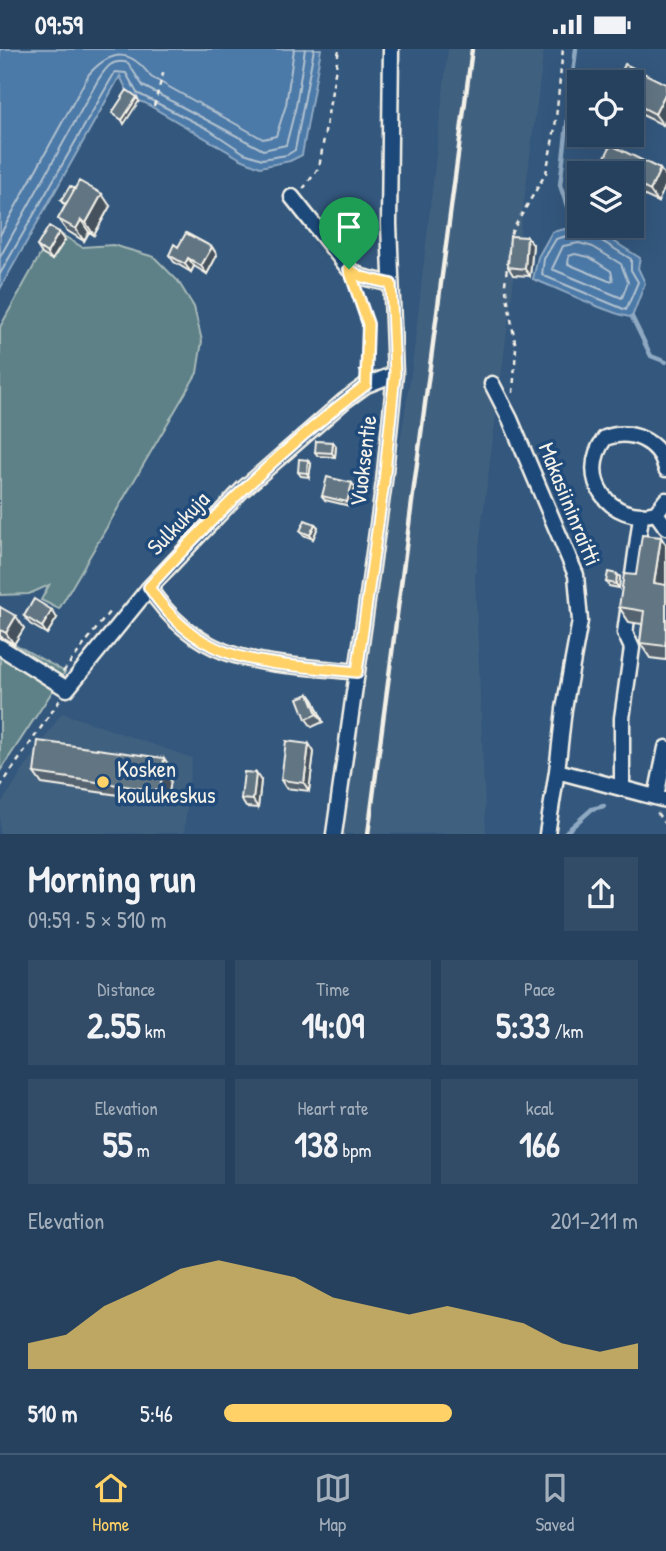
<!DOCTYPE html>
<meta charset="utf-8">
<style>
body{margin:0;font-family:"Patrick Hand",sans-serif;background:#324c67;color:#f1f3f6;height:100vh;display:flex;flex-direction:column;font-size:26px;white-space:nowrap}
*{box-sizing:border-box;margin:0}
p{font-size:23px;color:#a4afbc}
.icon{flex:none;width:38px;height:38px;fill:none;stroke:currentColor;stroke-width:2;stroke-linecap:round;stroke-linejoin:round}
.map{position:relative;height:785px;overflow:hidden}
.side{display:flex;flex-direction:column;background:#26415e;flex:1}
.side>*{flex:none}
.buttons{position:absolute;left:567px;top:21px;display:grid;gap:14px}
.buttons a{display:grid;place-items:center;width:77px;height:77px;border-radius:0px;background:#26415e;box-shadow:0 7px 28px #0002,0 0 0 2px #425a73;font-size:35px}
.pin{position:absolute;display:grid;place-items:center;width:60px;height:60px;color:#fff;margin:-72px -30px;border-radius:50% 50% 50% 0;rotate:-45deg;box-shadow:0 0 7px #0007}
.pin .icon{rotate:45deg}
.round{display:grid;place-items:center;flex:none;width:74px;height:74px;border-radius:0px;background:#324c67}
.summary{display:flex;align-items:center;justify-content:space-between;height:119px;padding:0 28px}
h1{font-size:38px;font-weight:800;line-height:52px}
.stats{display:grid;grid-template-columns:repeat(3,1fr);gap:10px;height:119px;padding:7px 28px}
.stats div{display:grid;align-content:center;border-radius:0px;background:#324c67;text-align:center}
.stats b{font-size:35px;font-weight:800}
.stats small{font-size:19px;font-weight:400}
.stats p{font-size:19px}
.chart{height:196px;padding:14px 28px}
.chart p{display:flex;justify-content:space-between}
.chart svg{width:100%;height:126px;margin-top:7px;fill:#ffd166;opacity:.7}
ul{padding:0 28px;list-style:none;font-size:23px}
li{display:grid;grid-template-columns:112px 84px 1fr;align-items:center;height:52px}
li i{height:18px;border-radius:9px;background:#ffd166}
.status{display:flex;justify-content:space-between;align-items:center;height:49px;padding:0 35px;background:#26415e;direction:ltr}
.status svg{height:19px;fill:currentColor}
.tab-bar{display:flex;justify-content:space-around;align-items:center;height:98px;border-top:2px solid #425a73;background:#26415e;font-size:19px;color:#a4afbc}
.tab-bar a{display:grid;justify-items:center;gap:4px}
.tab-bar .selected{color:#ffd166}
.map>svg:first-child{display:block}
.built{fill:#41607f}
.green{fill:#5d8187;stroke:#a8b9b8;stroke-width:2}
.water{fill:#4c79a8;stroke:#8fa9c2;stroke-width:2}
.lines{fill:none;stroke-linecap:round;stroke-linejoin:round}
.shore{stroke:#b1c1ce;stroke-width:2}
.stream{stroke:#8fa9c2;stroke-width:4.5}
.minor-casing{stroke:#f4f1e8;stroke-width:19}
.path{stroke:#f4f1e8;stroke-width:2.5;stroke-dasharray:5 5;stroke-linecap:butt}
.minor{stroke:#1f4a7a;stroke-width:14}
.rail{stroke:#f4f1e8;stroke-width:4.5}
.wall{fill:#546471;stroke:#f4f1e8;stroke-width:2}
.shaded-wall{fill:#45515c;stroke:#f4f1e8;stroke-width:2}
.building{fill:#627483;stroke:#f4f1e8;stroke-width:2}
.route-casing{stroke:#fff;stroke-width:14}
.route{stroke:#ffd166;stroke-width:9}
.poi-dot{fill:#ffd166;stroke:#1f4a7a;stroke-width:2.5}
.labels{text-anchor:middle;stroke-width:7;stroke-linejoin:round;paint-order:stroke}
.street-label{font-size:23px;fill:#f4f1e8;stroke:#1f4a7a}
.poi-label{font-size:23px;fill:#f4f1e8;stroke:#1f4a7a;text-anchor:start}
</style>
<div class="status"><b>09:59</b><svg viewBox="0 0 49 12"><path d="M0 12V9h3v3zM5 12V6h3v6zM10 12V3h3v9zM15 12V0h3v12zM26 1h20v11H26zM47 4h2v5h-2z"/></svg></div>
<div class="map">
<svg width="666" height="785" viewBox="0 0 666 785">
<rect width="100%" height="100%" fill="#33577d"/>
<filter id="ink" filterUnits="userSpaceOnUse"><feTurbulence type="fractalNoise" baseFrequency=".0143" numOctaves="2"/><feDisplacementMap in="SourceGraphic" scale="14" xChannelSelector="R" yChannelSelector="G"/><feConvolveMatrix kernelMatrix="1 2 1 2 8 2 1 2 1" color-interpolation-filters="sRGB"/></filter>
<g filter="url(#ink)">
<path class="built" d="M448 0H544L475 527 486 784 338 785 412 318Z
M62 664 192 709 184 784 0 785V756Z"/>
<path class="green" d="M54 181 82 198 113 196 154 208 178 232 194 258 202 292 197 324 59 560 41 551 49 536 29 545 0 546V278Z
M0 587 65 623 0 722Z"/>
<path class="water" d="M0 0H321L302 106 290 112 260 118 241 110 145 54 131 50 120 27 0 240Z
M574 178 599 183 640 209 638 219 645 234 632 268C618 269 553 237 533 230L538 208 552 183Z"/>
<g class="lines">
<path class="shore" d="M574 185 597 189 631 210V221L638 233 626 261 542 226 544 210 556 190Z
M0 186 89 25C112 0 131 0 151 28L263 90 276 87 286 56 294 0
M579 194 593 198 621 215 628 233 622 249 552 220 563 197Z
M575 205 589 208 611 222 613 231 609 232 568 215 569 207Z
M0 208 98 31C106 19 112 9 128 14L143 37 263 101 286 96 296 57 305 0
M0 225 115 23 126 24 137 44 208 80 244 104 262 110 287 106 295 101 314 0"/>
<path class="stream" d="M574 178 560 136 576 0
M632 268 651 307 666 313
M564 785 592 760 604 757"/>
<defs>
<path id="minor" d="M292 148 349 220 362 228 391 235
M492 335 510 370 576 526 580 572 564 660 557 722
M666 420C660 392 631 379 605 389 576 428 610 476 656 464L666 451
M656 464 666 478
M149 539C202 620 270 613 357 623
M0 598 67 640 149 539 242 441 344 352 366 336 395 325
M622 738V669L632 599 625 584 641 468
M656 748 666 699
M334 785 384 433 395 325 389 175 391 0
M547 785 557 722 666 751"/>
</defs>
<use href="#minor" class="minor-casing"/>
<path class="path" d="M154 57 164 21
M303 140 319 119 339 0
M355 240 368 275 367 315
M359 322 367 316
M513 344 516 299 505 235 511 184 546 124 555 79 563 0
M63 623 110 562
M0 738 60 651
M657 764 666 775"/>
<use href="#minor" class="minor"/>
<path class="rail" d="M368 785 472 0"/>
</g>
<path class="wall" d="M632 33 666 35 663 76 632 61Z
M600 118 660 120 658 153 632 141V124H605Z
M61 152 110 157 94 186 89 183 84 192 66 181 58 170 65 157Z
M59 183 65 191 52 211 42 205 37 197Z
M533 196 530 227 513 226 508 218Z
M178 198H212L217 206 207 225 194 217 191 223 174 213 169 206Z
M333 393 336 397 335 408 318 407 315 403Z
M311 415 309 428 301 427 298 423Z
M355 438 350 457 325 451 322 447Z
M315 475 318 478 313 490 303 486 300 482Z
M666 496V611L650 609 640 594 642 575 629 573 619 558Z
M620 528 619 539 609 537 606 533Z
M0 558 24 579 14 595 0 587Z
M24 567 57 569 47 585 30 575Z
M309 645 314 652 323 673 312 678 306 670Z
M309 695 314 703 309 742 286 739 281 731Z
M172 721 168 753 42 735 34 724Z
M261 732 258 759 246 758 241 750Z"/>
<path class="shaded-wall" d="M666 43V71L663 76 655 65Z
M137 48 139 52 124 75 122 71Z
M660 120 666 128V136L658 153 650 142Z
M102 145 110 157 94 186 86 174Z
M81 171 89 183 84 192 76 180Z
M59 183 65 191 52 211 47 204Z
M527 188 533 196 530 227 525 220Z
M212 198 217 206 207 225 201 217Z
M188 209 194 217 191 223 185 215Z
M333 393 336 397 335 408 332 404Z
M308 411 311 415 309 428 307 424Z
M352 434 355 438 350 457 347 453Z
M315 475 318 478 313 490 310 486Z
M661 488 666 496V540L654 534Z
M617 525 620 528 619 539 616 535Z
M52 561 57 569 47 585 42 578Z
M16 567 24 579 14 595 6 584Z
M309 645 314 652 323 673 317 665Z
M309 695 314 703 309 742 304 734Z
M164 709 172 721 168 753 160 742Z
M256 724 261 732 258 759 253 751Z"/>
<path class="building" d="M625 15 666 35V43L655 65 632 53V33H617Z
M585 28 602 33H584Z
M127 41 137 48 122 71 112 64Z
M611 96 660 120 650 142 632 133V124H614L600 118Z
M79 132 102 145 86 174 81 171 76 180 58 170Z
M70 137 75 140 66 156 61 152Z
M49 177 59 183 47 204 37 197Z
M186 184 212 198 201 217 188 209 185 215 169 206 174 195 178 198Z
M510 187 527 188 525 220 508 218Z
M316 392 333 393 332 404 315 403Z
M299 410 308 411 307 424 298 423Z
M327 428 352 434 347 453 322 447Z
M305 471 315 475 310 486 300 482Z
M642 486 661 488 654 534 666 536V590L665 597 640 594 644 562 619 558 624 525 636 526Z
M608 523 617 525 616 535 606 533Z
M34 550 52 561 42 578 24 567Z
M0 558 16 567 6 584 0 581Z
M309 645 317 665 306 670 298 649Z
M38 692 164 709 160 742 34 724Z
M286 692 309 695 304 734 281 731Z
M244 723 256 724 253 751 241 750Z"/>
</g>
<g class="lines" filter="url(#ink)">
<defs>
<path id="route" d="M349 220 362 228 391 235 395 325 384 433 357 623C269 613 202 620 149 538 215 465 287 395 366 336L368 275Z"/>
</defs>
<use href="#route" class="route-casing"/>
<use href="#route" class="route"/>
</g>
<circle class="poi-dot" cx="103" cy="733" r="7"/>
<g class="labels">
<g class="street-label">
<text transform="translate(363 412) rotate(-83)" y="8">Vuoksentie</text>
<text transform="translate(570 455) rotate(68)" y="8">Makasiininraitti</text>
<text transform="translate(178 474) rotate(-46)" y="8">Sulkukuja</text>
</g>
<g class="poi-label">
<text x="117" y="728">Kosken<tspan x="117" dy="26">koulukeskus</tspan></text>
</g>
</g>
</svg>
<div class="buttons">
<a><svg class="icon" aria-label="locate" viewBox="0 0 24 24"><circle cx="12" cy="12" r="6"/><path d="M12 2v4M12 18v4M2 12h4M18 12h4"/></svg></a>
<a><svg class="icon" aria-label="layers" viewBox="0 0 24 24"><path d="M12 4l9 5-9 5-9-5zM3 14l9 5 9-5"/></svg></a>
</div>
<div class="pin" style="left:349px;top:220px;background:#1e9e55"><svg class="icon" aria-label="arrive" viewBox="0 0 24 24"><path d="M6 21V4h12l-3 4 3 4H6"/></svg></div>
</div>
<section class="side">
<div class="summary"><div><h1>Morning run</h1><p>09:59 · 5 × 510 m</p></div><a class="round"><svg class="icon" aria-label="share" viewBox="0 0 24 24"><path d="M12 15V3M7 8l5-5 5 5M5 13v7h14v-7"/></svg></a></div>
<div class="stats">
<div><p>Distance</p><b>2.55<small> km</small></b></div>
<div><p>Time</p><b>14:09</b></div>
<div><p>Pace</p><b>5:33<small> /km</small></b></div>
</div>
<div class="stats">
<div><p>Elevation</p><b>55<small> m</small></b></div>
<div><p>Heart rate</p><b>138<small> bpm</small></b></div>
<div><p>kcal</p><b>166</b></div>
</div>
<div class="chart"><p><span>Elevation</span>201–211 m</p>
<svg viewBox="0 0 160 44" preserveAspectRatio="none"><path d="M0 44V35L10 32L20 22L30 16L40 9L50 6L60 9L70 12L80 19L90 22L100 25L110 22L120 25L130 28L140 35L150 38L160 35V44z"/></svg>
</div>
<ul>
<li><b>510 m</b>5:46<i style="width:55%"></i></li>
</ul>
</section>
<nav class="tab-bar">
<a class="selected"><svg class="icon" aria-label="home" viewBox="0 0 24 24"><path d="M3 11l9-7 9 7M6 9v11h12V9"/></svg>Home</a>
<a><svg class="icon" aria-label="map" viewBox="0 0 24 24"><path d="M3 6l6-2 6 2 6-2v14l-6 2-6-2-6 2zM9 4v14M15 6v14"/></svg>Map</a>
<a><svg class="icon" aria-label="saved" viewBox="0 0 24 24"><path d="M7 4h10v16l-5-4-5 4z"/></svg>Saved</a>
</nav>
